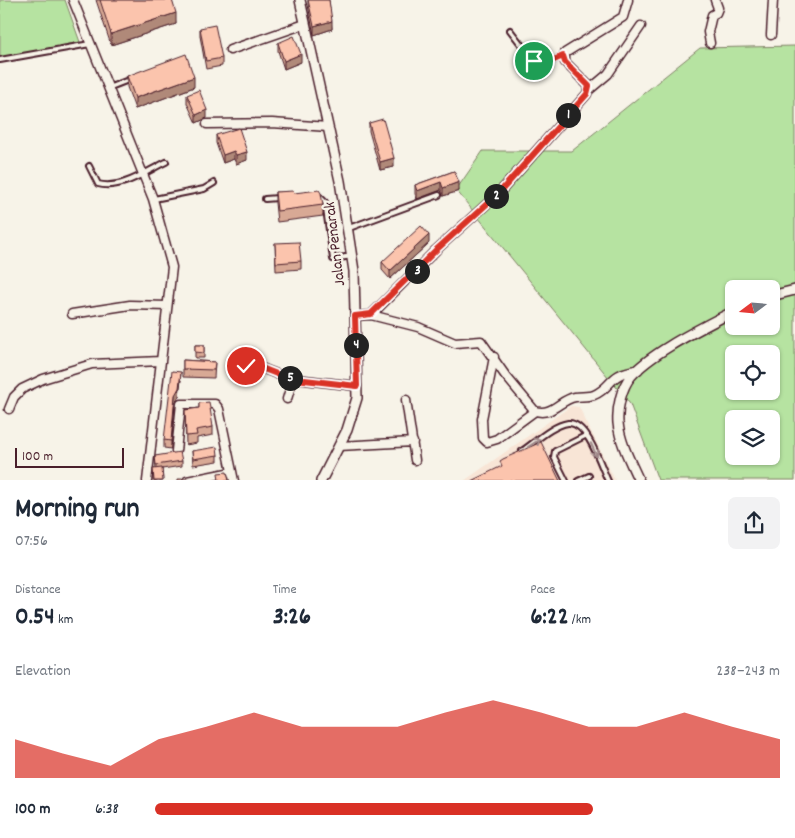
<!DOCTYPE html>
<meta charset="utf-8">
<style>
body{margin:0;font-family:Dekko,sans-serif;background:#f2f2f3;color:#1f2937;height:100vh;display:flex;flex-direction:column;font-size:19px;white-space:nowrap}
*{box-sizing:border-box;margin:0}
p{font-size:16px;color:#747a83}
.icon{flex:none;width:28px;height:28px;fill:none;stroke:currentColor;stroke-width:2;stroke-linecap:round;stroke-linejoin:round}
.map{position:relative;height:480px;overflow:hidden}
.details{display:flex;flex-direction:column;background:#fff;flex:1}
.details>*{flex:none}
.needle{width:32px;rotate:254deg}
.controls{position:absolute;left:725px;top:280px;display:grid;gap:10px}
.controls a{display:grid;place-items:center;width:55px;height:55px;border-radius:8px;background:#fff;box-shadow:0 1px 4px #0004;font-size:25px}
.scale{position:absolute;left:15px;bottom:12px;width:109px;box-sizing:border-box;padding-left:5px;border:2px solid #4a1f2b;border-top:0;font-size:14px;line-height:18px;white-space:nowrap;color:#4a1f2b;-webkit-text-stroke:4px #f7f3e8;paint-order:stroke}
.pin{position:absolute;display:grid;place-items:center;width:42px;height:42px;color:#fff;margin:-21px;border:2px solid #fff;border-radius:50%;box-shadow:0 1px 5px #0007}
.km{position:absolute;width:25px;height:25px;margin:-12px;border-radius:50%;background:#222;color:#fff;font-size:14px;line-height:25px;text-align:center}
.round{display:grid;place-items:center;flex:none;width:52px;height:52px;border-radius:8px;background:#f2f2f3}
.overview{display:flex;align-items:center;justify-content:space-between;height:85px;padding:0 15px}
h1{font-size:28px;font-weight:700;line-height:38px}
.stats{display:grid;grid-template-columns:repeat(3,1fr);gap:8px;height:85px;padding:5px 15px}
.stats div{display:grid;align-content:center}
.stats b{font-size:25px;font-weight:700}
.stats small{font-size:14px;font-weight:400}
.stats p{font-size:14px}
.chart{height:140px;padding:10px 15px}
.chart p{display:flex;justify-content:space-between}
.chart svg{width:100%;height:90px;margin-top:5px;fill:#d93025;opacity:.7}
ul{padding:0 15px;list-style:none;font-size:16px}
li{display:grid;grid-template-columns:80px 60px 1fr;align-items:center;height:38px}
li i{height:12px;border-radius:6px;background:#d93025}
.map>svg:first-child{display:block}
.built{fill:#f8e5d6}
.green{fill:#b6e3a1;stroke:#808166;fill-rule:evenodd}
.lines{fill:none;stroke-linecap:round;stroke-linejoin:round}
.service-casing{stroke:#4a1f2b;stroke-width:8}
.minor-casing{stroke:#4a1f2b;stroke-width:11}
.tertiary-casing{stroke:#4a1f2b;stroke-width:12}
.service{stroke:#f7f3e8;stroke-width:4}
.minor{stroke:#f7f3e8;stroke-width:8}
.tertiary{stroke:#f7f3e8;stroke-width:9}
.wall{fill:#d8a995;stroke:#4a1f2b}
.shaded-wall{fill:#b08979;stroke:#4a1f2b}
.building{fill:#fbc4ad;stroke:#4a1f2b}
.oneway{stroke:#a0898a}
.route-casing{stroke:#fff;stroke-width:10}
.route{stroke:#d93025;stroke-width:6}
.labels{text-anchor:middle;stroke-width:4.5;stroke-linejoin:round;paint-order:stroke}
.street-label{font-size:16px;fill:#4a1f2b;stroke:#f7f3e8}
</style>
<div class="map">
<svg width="795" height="481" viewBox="0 0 795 481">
<rect width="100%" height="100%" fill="#f7f3e8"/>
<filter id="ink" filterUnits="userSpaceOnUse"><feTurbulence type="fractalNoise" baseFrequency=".02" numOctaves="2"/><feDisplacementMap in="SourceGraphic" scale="10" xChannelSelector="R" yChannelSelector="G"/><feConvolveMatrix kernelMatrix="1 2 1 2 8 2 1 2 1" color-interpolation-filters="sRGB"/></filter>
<g filter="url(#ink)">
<path class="built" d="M571 406 579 407 615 480 464 481Z"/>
<path class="green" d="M0 0H65L80 42 0 58Z
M795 46V480H658L630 404 456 190 483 151H572L700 48ZM734 289H771V326H734ZM734 354H771V391H734ZM734 419H771V456H734Z"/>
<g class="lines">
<defs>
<path id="service" d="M510 30 534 61C544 66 553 60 563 56
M0 60 90 44
M108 88 131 79
M89 166 98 184C121 190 145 172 166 162
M320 197 325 202 333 259 352 256
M154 199 204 189 214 183
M265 199 278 198
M349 228 439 195
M522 451C535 442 553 425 568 423 587 421 601 466 608 481
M566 481 554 457 555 451 587 435
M578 481 589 476"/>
<path id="minor" d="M73 0 153 199 172 267 147 481
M771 35 773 0
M710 43 708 32 712 15 716 13 718 8 715 0
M230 50 305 24
M589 90 608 74 641 26
M207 124 272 123 328 127
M72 314 130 305 167 306
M371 315 436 250 499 193 587 94 589 86 565 62V53L623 17 628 0
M355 316 371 315 418 327 455 343 481 341 505 375 535 411C553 416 559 400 575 397 581 396 588 397 594 395 613 387 608 373 638 370
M494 357 482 419 483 438 487 442 497 439 535 411
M247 366 264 369 287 378 357 386
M287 399 293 379
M406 400 415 460
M9 409 14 397 22 389 43 379 92 364 161 361
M339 446 413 442
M176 451 181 404H215L219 409 234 481
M187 481 227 473"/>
<path id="tertiary" d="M300 0 340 181 354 271 357 398 347 430 321 481
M771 296 795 290
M639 481C631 463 620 443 618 423 617 408 621 388 631 376 653 351 704 327 734 311"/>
</defs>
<use href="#service" class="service-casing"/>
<use href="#minor" class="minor-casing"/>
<use href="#tertiary" class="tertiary-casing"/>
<use href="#service" class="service"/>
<use href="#minor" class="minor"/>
<use href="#tertiary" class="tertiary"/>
</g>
<path class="wall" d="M96 0H172L176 24 111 45Z
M308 0H329L332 29 314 35 308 5Z
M200 28 222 58V66L206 69 200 36Z
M278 43 301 62 284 69 278 51Z
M127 76 194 87 135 109 127 87Z
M187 95 207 118 196 123 187 103Z
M369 123 394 167 380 170 369 131Z
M216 135 247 160 236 164 234 159 223 163 216 143Z
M454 171 459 191 443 196 441 190 417 199 415 194V185Z
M275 192 294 193 323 205V216L277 222 275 203Z
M275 243 301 261V269L276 271Z
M429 243 390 279 382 270V262Z
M195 345H204V358H195Z
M183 360 215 362 214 378 183 377Z
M181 380 179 396 175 403 171 449 164 448V440Z
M199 403 213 427V435L197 438V443L186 445 185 410 199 408Z
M192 451 218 455V461L193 465Z
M155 456 182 461V466L162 469 163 481H153V469H156Z"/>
<path class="shaded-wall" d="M176 13V24L111 45V34Z
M332 21V29L314 35V26Z
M301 54V62L284 69V61Z
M194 77V87L135 109V98Z
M207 110V118L196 123V115Z
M234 151V159L223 163V155Z
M247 152V160L236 164V155Z
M394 158V167L380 170V162Z
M441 182V190L417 199V191Z
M459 182V191L443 196V188Z
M429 235V243L390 279V271Z
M181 372 179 396 175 403 171 449V441L175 395Z"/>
<path class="building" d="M100 0H172L176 13 111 34Z
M308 0H329L332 21 314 26Z
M215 25 222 58 206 61 200 28Z
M294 36 301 54 284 61 278 43Z
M186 54 194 77 135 98 127 76Z
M199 90 207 110 196 115 187 95Z
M383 119 394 158 380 162 369 123Z
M239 128 247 152 236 155 234 151 223 155 216 135Z
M454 171 459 182 443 188 441 182 417 191 415 185Z
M319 190 321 193 323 205 277 211 275 192 293 191 294 193Z
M421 226 429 235 390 271 382 262Z
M299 242 301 261 276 263 275 243Z
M195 345H204V353L195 352Z
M183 360 215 362 214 370 183 369Z
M172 371 181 372 179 388 175 395 171 441 164 440Z
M209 402 213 427 196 430 197 435 186 436 185 410 199 408V403Z
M541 442 560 481H471L502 466 500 461 503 459Z
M217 447 218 455 193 459 192 451Z
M180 452 182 461 156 465 155 456Z
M162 468 163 481H154L153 469Z
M227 472 229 481H219L218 473Z
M178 479H188V481H178Z"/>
<defs><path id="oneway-shaft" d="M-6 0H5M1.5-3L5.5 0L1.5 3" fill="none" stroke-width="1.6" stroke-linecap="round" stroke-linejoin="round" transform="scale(1.25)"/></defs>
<g class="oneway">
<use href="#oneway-shaft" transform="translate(534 443) rotate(-34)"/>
<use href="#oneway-shaft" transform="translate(594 450) rotate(65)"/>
</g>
</g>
<g class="lines" filter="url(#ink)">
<defs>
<path id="route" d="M246 366 264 369 287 378 357 386 355 316 371 314 436 250 499 193 587 94 589 86 565 62 563 56C553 60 544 66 534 61"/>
</defs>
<use href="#route" class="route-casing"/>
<use href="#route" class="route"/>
</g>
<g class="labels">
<g class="street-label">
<text transform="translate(333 244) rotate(-97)" y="6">Jalan Penarak</text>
</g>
</g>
</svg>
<div class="controls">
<a><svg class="needle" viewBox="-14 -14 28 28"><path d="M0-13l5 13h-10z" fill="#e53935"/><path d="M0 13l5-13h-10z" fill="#747a83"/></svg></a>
<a><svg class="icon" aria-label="locate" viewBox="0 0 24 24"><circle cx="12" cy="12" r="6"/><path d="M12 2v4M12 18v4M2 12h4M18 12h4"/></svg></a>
<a><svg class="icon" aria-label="layers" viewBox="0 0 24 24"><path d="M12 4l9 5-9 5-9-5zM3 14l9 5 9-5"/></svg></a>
</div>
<div class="scale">100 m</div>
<div class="pin" style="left:534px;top:61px;background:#1e9e55"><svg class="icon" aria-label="arrive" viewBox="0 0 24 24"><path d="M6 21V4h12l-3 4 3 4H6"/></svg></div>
<div class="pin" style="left:246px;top:366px;background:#d93025"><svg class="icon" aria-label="check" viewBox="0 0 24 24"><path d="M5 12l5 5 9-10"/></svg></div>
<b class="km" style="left:568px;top:115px">1</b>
<b class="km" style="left:496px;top:196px">2</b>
<b class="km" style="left:417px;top:271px">3</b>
<b class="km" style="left:356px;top:345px">4</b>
<b class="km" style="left:290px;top:378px">5</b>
</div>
<section class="details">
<div class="overview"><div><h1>Morning run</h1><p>07:56</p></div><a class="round"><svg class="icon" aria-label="share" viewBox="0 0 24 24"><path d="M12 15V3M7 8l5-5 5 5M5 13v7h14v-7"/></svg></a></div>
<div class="stats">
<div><p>Distance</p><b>0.54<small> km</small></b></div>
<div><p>Time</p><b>3:26</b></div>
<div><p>Pace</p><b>6:22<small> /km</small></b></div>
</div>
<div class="chart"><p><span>Elevation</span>238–243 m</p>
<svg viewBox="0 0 160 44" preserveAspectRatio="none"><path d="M0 44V25L10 32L20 38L30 25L40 19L50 12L60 19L70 19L80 19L90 12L100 6L110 12L120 19L130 19L140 12L150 19L160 25V44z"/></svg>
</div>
<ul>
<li><b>100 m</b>6:38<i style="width:70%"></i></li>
</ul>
</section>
